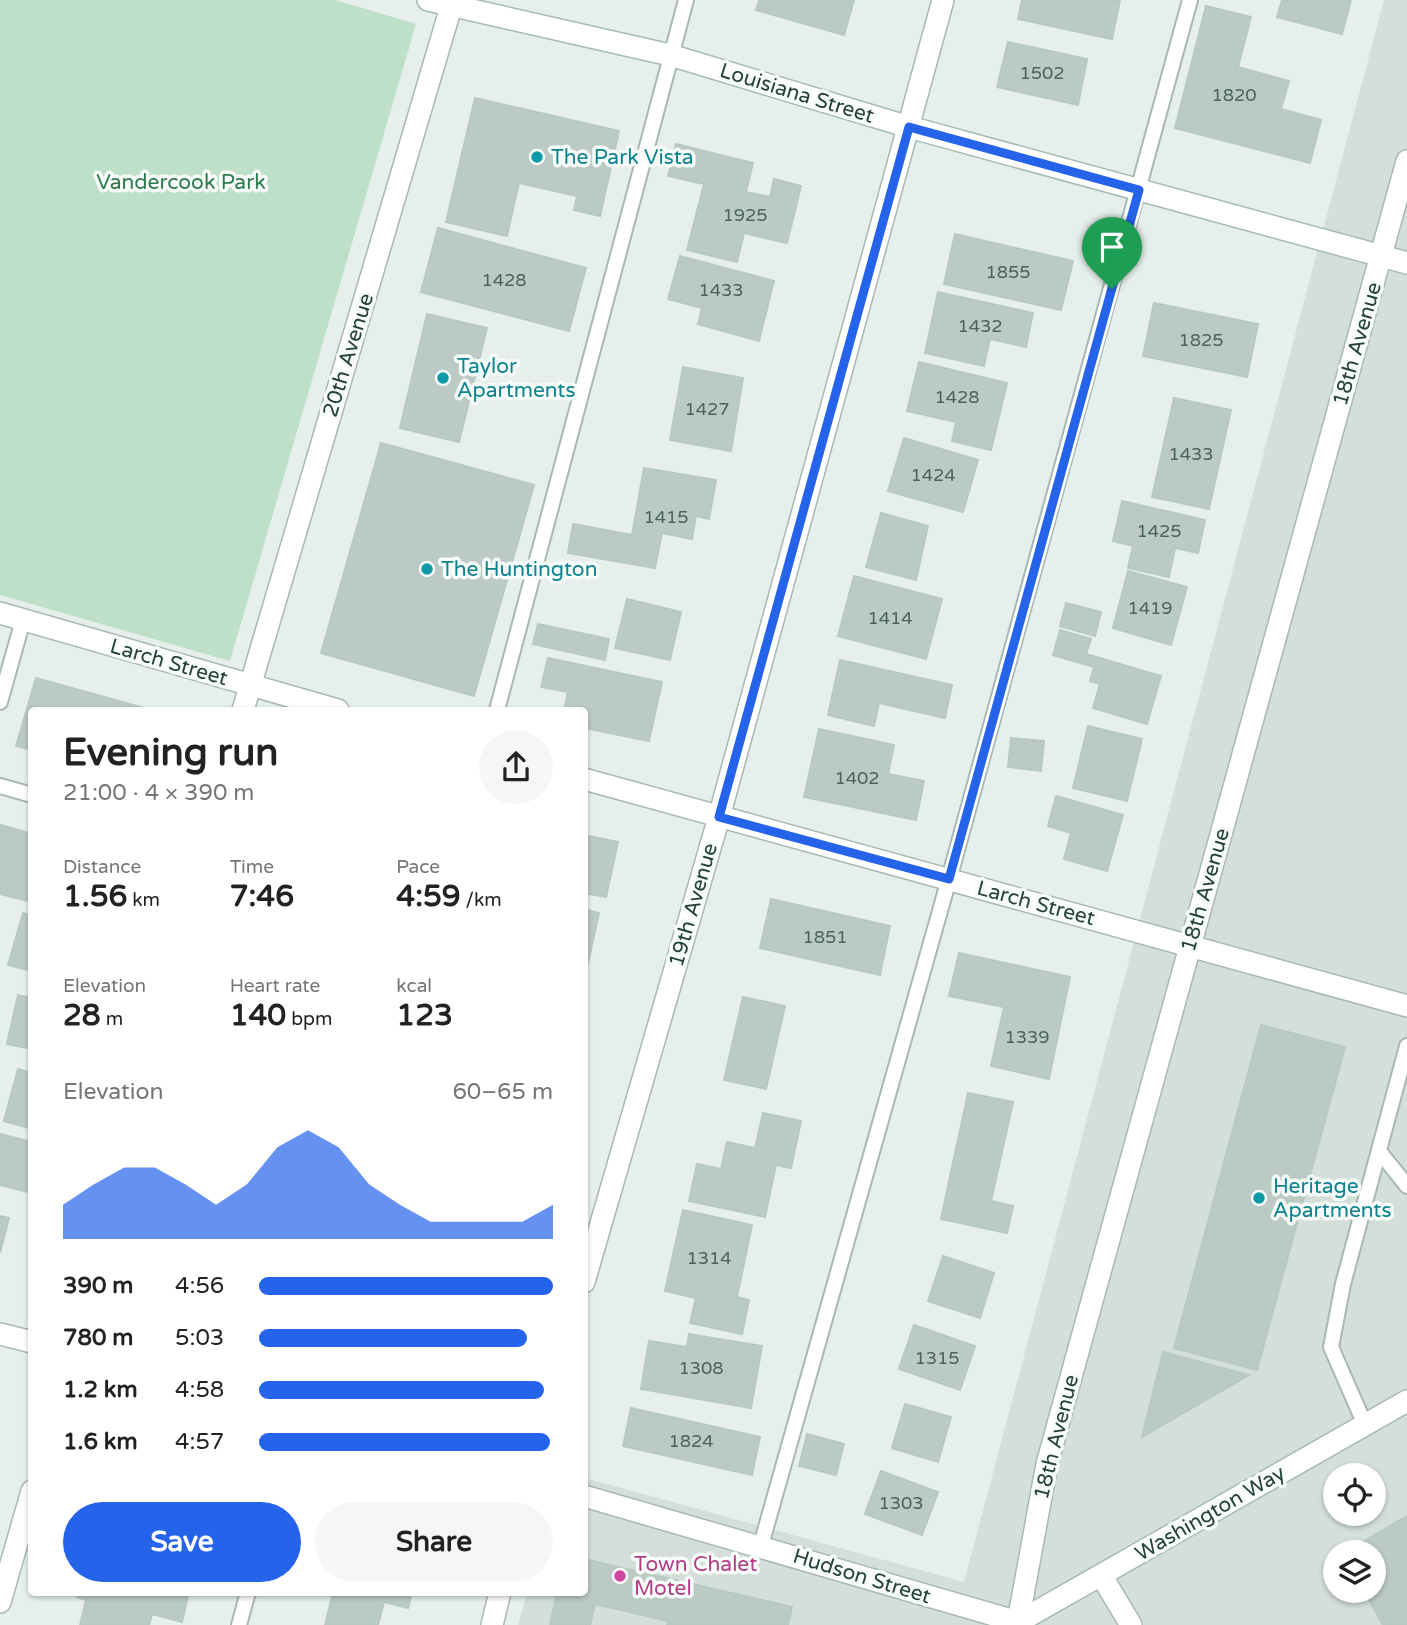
<!DOCTYPE html>
<meta charset="utf-8">
<style>
body{margin:0;font-family:"Varela Round",sans-serif;background:#f6f6f6;color:#222;height:100vh;display:flex;flex-direction:column;font-size:26px;white-space:nowrap}
*{box-sizing:border-box;margin:0}
p{font-size:23px;color:#767676}
.icon{flex:none;width:38px;height:38px;fill:none;stroke:currentColor;stroke-width:2;stroke-linecap:round;stroke-linejoin:round}
.map{position:relative;flex:1;overflow:hidden}
.sheet{position:absolute;left:28px;top:707px;width:560px;height:889px;display:flex;flex-direction:column;background:#fff;border-radius:7px;box-shadow:0 2px 5px #0004}
.sheet>*{flex:none}
.fabs{position:absolute;left:1323px;top:1463px;display:grid;gap:14px}
.fabs a{display:grid;place-items:center;width:63px;height:63px;border-radius:50%;background:#fff;box-shadow:0 2px 5px #0004;font-size:35px}
.pin{position:absolute;display:grid;place-items:center;width:60px;height:60px;color:#fff;margin:-72px -30px;border-radius:50% 50% 50% 0;rotate:-45deg;box-shadow:0 0 7px #0007}
.pin .icon{rotate:45deg}
.round{display:grid;place-items:center;flex:none;width:74px;height:74px;border-radius:37px;background:#f6f6f6}
.summary{display:flex;align-items:center;justify-content:space-between;height:119px;padding:0 35px}
h1{font-size:38px;font-weight:700;line-height:52px}
.figures{display:grid;grid-template-columns:repeat(3,1fr);gap:10px;height:119px;padding:7px 35px}
.figures div{display:grid;align-content:center}
.figures b{font-size:30px;font-weight:700}
.figures small{font-size:19px;font-weight:400}
.figures p{font-size:19px}
.chart{height:196px;padding:14px 35px}
.chart p{display:flex;justify-content:space-between}
.chart svg{width:100%;height:126px;margin-top:7px;fill:#2563eb;opacity:.7}
.primary-button{display:flex;gap:14px;margin-top:auto;padding:14px 35px}
.primary-button a{flex:1;height:80px;border-radius:42px;background:#2563eb;color:#fff;font-size:28px;font-weight:700;line-height:80px;text-align:center}
.primary-button a+a{background:#f6f6f6;color:#222}
ul{padding:0 35px;list-style:none;font-size:23px}
li{display:grid;grid-template-columns:112px 84px 1fr;align-items:center;height:52px}
li i{height:18px;border-radius:9px;background:#2563eb}
.map>svg:first-child{display:block}
.built{fill:#d4dfda;fill-rule:evenodd}
.green{fill:#bfe0c8}
.building{fill:#bbcac4;stroke:#b8c9c2;stroke-width:2}
.lines{fill:none;stroke-linecap:round;stroke-linejoin:round}
.lane-casing{stroke:#a8b8b2;stroke-width:18}
.street-casing{stroke:#a8b8b2;stroke-width:24}
.secondary-casing{stroke:#a4bbb3;stroke-width:24}
.lane{stroke:#fff;stroke-width:14}
.street{stroke:#fff;stroke-width:21}
.secondary{stroke:#fff;stroke-width:21}
.route-casing{stroke:#fff;stroke-width:14}
.route{stroke:#2563eb;stroke-width:9}
.culture-dot{fill:#0f9aa8;stroke:#f7fbf9;stroke-width:2.5}
.hotel-dot{fill:#d1479c;stroke:#f7fbf9;stroke-width:2.5}
.labels{text-anchor:middle;stroke-width:7;stroke-linejoin:round;paint-order:stroke}
.number-label{font-size:18px;fill:#4a645c}
.street-label{font-size:21px;fill:#24423a;stroke:#f7fbf9}
.culture-label{font-size:21px;fill:#0d838f;stroke:#f7fbf9;text-anchor:start}
.park-label{font-size:21px;fill:#2d7a4b;stroke:#f7fbf9}
.hotel-label{font-size:21px;fill:#b23c85;stroke:#f7fbf9;text-anchor:start}
</style>
<div class="map">
<svg width="1407" height="1625" viewBox="0 0 1407 1625">
<rect width="100%" height="100%" fill="#e6efeb"/>
<path class="built" d="M1384 0H1407V1625H518L527 1593 584 1592 585 1478 964 1582ZM1335 1475H1374V1514H1335ZM1335 1552H1374V1591H1335Z"/>
<path class="green" d="M0 0H335L416 24 230 661 0 595Z"/>
<path class="building" d="M759 0H854L844 35 756 10Z
M1022 0H1120L1112 39 1018 19Z
M1282 0H1351L1342 34 1277 17Z
M1206 6 1251 17 1238 67 1289 81 1281 109 1321 120 1310 163 1175 128Z
M1008 42 1087 59 1078 105 997 87Z
M475 98 619 131 600 216 574 210 577 196 519 183 507 236 446 222Z
M676 144 753 163 746 192 770 197 774 179 801 186 787 243 744 233 737 262 687 250 704 184 668 176Z
M438 228 586 268 569 331 421 292Z
M955 234 1073 261 1061 310 944 284Z
M680 256 774 281 759 341 698 324 702 308 668 299Z
M938 292 1033 313 1026 347 990 339 984 366 925 353Z
M1154 303 1258 324 1247 377 1143 356Z
M427 314 487 328 459 442 400 428Z
M919 362 1007 383 991 450 952 441 956 422 907 411Z
M683 367 743 378 731 451 670 440Z
M1174 398 1231 410 1209 509 1152 497Z
M904 438 978 460 963 512 888 491Z
M381 443 534 485 474 696 321 653Z
M644 468 716 480 709 519 696 516 692 539 662 533 655 568 568 553 573 524 632 535Z
M1122 501 1205 520 1198 553 1175 548 1169 577 1128 568 1133 546 1113 541Z
M881 513 928 526 916 580 866 567Z
M1128 571 1187 587 1171 645 1113 628Z
M854 576 942 599 926 659 838 636Z
M627 599 681 612 670 660 615 648Z
M1066 603 1101 612 1095 636 1060 626Z
M538 624 609 639 605 660 533 644Z
M1060 630 1091 639 1086 654 1161 676 1147 724 1093 708 1100 684 1090 681 1094 667 1053 655Z
M548 658 662 682 649 741 584 728V710H564L568 692 541 687Z
M840 660 952 685 945 718 879 703 874 726 828 715Z
M36 678 151 710H32V750L16 746Z
M1088 726 1142 739 1127 801 1073 788Z
M819 729 894 745 888 774 924 781 916 820 804 797Z
M1011 738 1044 741 1041 771 1008 767Z
M1056 796 1123 815 1107 871 1064 859 1071 833 1048 826Z
M1 825 32 834V902L0 894Z
M584 835 618 842 606 897 584 893Z
M771 899 890 926 880 975 760 948Z
M584 909 599 913 586 972H584Z
M23 913 32 916V971L8 965Z
M959 953 1070 977 1049 1079 991 1066 1004 1007 949 996Z
M18 995 32 998V1049L7 1044Z
M743 997 785 1006 766 1089 724 1080Z
M1261 1025 1345 1047 1257 1370 1174 1348Z
M18 1069 32 1073V1129L4 1121Z
M968 1093 1013 1102 991 1201 1013 1206 1007 1233 941 1219Z
M763 1113 801 1121 791 1168 776 1165 765 1217 689 1201 697 1164 721 1169 727 1142 755 1148Z
M0 1134 32 1142V1193L0 1185Z
M683 1210 752 1225 737 1297 749 1300 742 1334 690 1323 696 1298 665 1291Z
M0 1216 9 1218 0 1253Z
M943 1256 994 1273 980 1318 928 1301Z
M914 1325 975 1346 960 1390 899 1369Z
M689 1334 762 1346 751 1408 641 1389 649 1341 687 1347Z
M1163 1352 1249 1375 1142 1437Z
M905 1404 951 1417 938 1462 892 1448Z
M631 1408 760 1437 752 1475 623 1446Z
M807 1434 844 1444 836 1475 799 1466Z
M881 1471 938 1492 922 1535 865 1514Z
M1407 1516V1625H1383L1364 1591H1374V1552H1366L1361 1543Z
M584 1559 792 1607 788 1625H667L668 1621 595 1604 590 1625H550L557 1592H584Z
M78 1592H189L182 1622 152 1614 149 1625H80L86 1600 77 1597Z
M333 1592H412L408 1608 384 1602 378 1625H325Z"/>
<g class="lines">
<defs>
<path id="lane" d="M0 702 23 620
M497 710 686 0
M0 786 32 795
M1379 1151 1407 1186
M1365 1425 1331 1347 1343 1284 1407 1046
M761 1545 949 879 1190 0
M239 1625 248 1592"/>
<path id="street" d="M0 613 338 710
M243 710 453 0
M584 779 1407 1006
M584 1282 719 817 943 0
M0 1334 32 1342
M584 1496 1018 1622 1047 1464 1407 161
M0 1602 32 1491
M492 1625 500 1592"/>
<path id="secondary" d="M428 0 670 55 909 127 1407 263
M1101 1575 1131 1625
M1013 1625 1407 1401"/>
</defs>
<use href="#lane" class="lane-casing"/>
<use href="#street" class="street-casing"/>
<use href="#secondary" class="secondary-casing"/>
<use href="#lane" class="lane"/>
<use href="#street" class="street"/>
<use href="#secondary" class="secondary"/>
</g>
<g class="lines">
<defs>
<path id="route" d="M909 127 1139 190 949 879 719 817Z"/>
</defs>
<use href="#route" class="route-casing"/>
<use href="#route" class="route"/>
</g>
<g class="culture-dot">
<circle cx="537" cy="157" r="7"/>
<circle cx="443" cy="378" r="7"/>
<circle cx="427" cy="569" r="7"/>
<circle cx="1259" cy="1198" r="7"/>
</g>
<circle class="hotel-dot" cx="620" cy="1576" r="7"/>
<g class="labels">
<g class="number-label">
<text x="1042" y="79">1502</text>
<text x="1234" y="101">1820</text>
<text x="745" y="221">1925</text>
<text x="1008" y="278">1855</text>
<text x="504" y="286">1428</text>
<text x="721" y="296">1433</text>
<text x="980" y="332">1432</text>
<text x="1201" y="346">1825</text>
<text x="957" y="403">1428</text>
<text x="707" y="415">1427</text>
<text x="1191" y="460">1433</text>
<text x="933" y="481">1424</text>
<text x="666" y="523">1415</text>
<text x="1159" y="537">1425</text>
<text x="1150" y="614">1419</text>
<text x="890" y="624">1414</text>
<text x="857" y="784">1402</text>
<text x="825" y="943">1851</text>
<text x="1027" y="1043">1339</text>
<text x="709" y="1264">1314</text>
<text x="937" y="1364">1315</text>
<text x="701" y="1374">1308</text>
<text x="691" y="1447">1824</text>
<text x="901" y="1509">1303</text>
</g>
<g class="street-label">
<text transform="translate(797 93) rotate(17)" y="7">Louisiana Street</text>
<text transform="translate(1357 344) rotate(-74)" y="7">18th Avenue</text>
<text transform="translate(348 355) rotate(-73)" y="7">20th Avenue</text>
<text transform="translate(169 662) rotate(16)" y="7">Larch Street</text>
<text transform="translate(1205 890) rotate(-74)" y="7">18th Avenue</text>
<text transform="translate(1036 903) rotate(15)" y="7">Larch Street</text>
<text transform="translate(693 905) rotate(-74)" y="7">19th Avenue</text>
<text transform="translate(1056 1437) rotate(-76)" y="7">18th Avenue</text>
<text transform="translate(1210 1513) rotate(-30)" y="7">Washington Way</text>
<text transform="translate(862 1576) rotate(17)" y="7">Hudson Street</text>
</g>
<g class="culture-label">
<text x="551" y="164">The Park Vista</text>
<text x="457" y="373">Taylor<tspan x="457" dy="24">Apartments</tspan></text>
<text x="441" y="576">The Huntington</text>
<text x="1273" y="1193">Heritage<tspan x="1273" dy="24">Apartments</tspan></text>
</g>
<g class="park-label">
<text x="181" y="189">Vandercook Park</text>
</g>
<g class="hotel-label">
<text x="634" y="1571">Town Chalet<tspan x="634" dy="24">Motel</tspan></text>
</g>
</g>
</svg>
<div class="fabs">
<a><svg class="icon" aria-label="locate" viewBox="0 0 24 24"><circle cx="12" cy="12" r="6"/><path d="M12 2v4M12 18v4M2 12h4M18 12h4"/></svg></a>
<a><svg class="icon" aria-label="layers" viewBox="0 0 24 24"><path d="M12 4l9 5-9 5-9-5zM3 14l9 5 9-5"/></svg></a>
</div>
<div class="pin" style="left:1112px;top:289px;background:#1e9e55"><svg class="icon" aria-label="arrive" viewBox="0 0 24 24"><path d="M6 21V4h12l-3 4 3 4H6"/></svg></div>
<section class="sheet">
<div class="summary"><div><h1>Evening run</h1><p>21:00 · 4 × 390 m</p></div><a class="round"><svg class="icon" aria-label="share" viewBox="0 0 24 24"><path d="M12 15V3M7 8l5-5 5 5M5 13v7h14v-7"/></svg></a></div>
<div class="figures">
<div><p>Distance</p><b>1.56<small> km</small></b></div>
<div><p>Time</p><b>7:46</b></div>
<div><p>Pace</p><b>4:59<small> /km</small></b></div>
</div>
<div class="figures">
<div><p>Elevation</p><b>28<small> m</small></b></div>
<div><p>Heart rate</p><b>140<small> bpm</small></b></div>
<div><p>kcal</p><b>123</b></div>
</div>
<div class="chart"><p><span>Elevation</span>60–65 m</p>
<svg viewBox="0 0 160 44" preserveAspectRatio="none"><path d="M0 44V32L10 25L20 19L30 19L40 25L50 32L60 25L70 12L80 6L90 12L100 25L110 32L120 38L130 38L140 38L150 38L160 32V44z"/></svg>
</div>
<ul>
<li><b>390 m</b>4:56<i style="width:100%"></i></li>
<li><b>780 m</b>5:03<i style="width:91%"></i></li>
<li><b>1.2 km</b>4:58<i style="width:97%"></i></li>
<li><b>1.6 km</b>4:57<i style="width:99%"></i></li>
</ul>
<div class="primary-button"><a>Save</a><a>Share</a></div>
</section>
</div>
